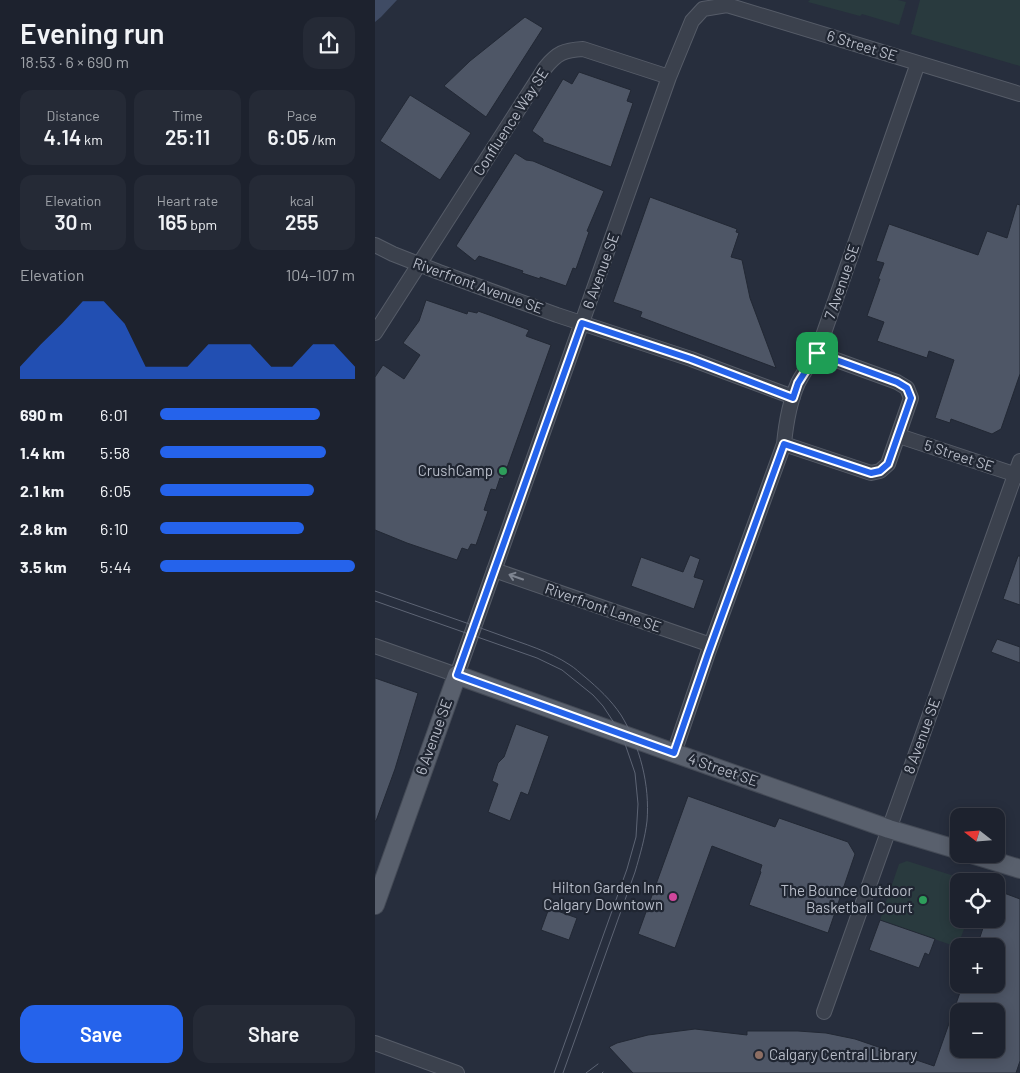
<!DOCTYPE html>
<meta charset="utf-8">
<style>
body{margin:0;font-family:Barlow,sans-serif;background:#252a36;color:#f1f3f6;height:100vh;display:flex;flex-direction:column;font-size:19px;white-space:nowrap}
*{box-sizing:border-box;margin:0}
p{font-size:16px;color:#a0a4aa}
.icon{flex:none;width:28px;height:28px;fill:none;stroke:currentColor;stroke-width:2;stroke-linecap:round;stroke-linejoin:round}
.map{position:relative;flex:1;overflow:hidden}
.side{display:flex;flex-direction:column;background:#1d222e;width:375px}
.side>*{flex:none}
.needle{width:32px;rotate:287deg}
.fabs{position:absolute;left:575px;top:808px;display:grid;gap:10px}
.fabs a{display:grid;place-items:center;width:55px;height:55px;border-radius:10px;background:#1d222e;box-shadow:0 2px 12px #0003,0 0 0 1px #3b3f4a;font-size:25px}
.pin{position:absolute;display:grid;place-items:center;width:42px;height:42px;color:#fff;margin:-21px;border-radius:10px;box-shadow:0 2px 8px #0006}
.round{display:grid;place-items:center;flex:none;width:52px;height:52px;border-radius:15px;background:#252a36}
.overview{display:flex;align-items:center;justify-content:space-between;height:85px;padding:0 20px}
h1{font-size:28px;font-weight:600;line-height:38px}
.stats{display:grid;grid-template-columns:repeat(3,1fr);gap:8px;height:85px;padding:5px 20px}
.stats div{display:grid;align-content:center;border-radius:12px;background:#252a36;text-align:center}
.stats b{font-size:21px;font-weight:600}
.stats small{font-size:14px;font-weight:400}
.stats p{font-size:14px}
.chart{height:140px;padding:10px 20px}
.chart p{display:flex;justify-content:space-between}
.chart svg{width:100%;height:90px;margin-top:5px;fill:#2563eb;opacity:.7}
.action{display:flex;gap:10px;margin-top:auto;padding:10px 20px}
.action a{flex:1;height:58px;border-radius:15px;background:#2563eb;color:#fff;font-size:20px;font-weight:600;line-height:58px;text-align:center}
.action a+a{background:#252a36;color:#f1f3f6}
ul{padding:0 20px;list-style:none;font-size:16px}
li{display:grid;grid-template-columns:80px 60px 1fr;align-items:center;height:38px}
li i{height:12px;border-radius:6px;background:#2563eb}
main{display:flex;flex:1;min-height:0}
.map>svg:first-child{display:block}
.green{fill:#293a3e}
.water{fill:#3f4b64}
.building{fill:#4e5666;stroke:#222834;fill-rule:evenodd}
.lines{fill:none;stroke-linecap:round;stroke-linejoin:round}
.minor-casing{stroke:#565c68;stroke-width:16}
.major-casing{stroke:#444a56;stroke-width:20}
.minor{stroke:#3b414d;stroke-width:14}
.major{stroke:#59606d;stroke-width:18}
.tram{stroke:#5d6474;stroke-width:1}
.oneway{stroke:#7f8591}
.route-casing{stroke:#fff;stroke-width:10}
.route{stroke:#2563eb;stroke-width:6}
.leisure-dot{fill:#2e9e5b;stroke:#202632;stroke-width:2}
.hotel-dot{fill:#d1479c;stroke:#202632;stroke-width:2}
.education-dot{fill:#8d6e63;stroke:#202632;stroke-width:2}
.labels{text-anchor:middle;stroke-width:4.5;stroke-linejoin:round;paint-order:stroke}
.street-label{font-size:15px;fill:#b7bcc8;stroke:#202632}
.poi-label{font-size:15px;fill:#b7bcc8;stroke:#202632;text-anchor:end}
</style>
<main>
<section class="side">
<div class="overview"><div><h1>Evening run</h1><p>18:53 · 6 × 690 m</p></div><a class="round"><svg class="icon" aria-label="share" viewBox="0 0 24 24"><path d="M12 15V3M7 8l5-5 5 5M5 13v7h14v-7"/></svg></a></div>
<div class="stats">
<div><p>Distance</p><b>4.14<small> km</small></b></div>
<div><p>Time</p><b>25:11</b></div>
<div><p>Pace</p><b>6:05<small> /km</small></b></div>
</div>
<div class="stats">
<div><p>Elevation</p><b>30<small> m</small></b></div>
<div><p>Heart rate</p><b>165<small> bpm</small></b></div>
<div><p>kcal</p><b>255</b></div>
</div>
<div class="chart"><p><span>Elevation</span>104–107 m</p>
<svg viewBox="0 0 160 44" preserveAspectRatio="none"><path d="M0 44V38L10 27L20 17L30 6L40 6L50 17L60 38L70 38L80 38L90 27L100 27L110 27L120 38L130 38L140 27L150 27L160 38V44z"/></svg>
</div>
<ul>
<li><b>690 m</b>6:01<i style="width:82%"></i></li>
<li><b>1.4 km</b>5:58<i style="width:85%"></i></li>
<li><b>2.1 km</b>6:05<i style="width:79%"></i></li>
<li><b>2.8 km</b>6:10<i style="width:74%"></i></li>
<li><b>3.5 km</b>5:44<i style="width:100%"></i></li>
</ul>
<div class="action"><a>Save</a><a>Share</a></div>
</section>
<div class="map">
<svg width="645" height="1073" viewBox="0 0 645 1073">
<rect width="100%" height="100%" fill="#272e3d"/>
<path class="green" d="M435 0H523L531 2 524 25 487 14 485 16 433 2Z
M545 0H645V66L536 34Z
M532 861 595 881H584V919H593L582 947 505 920 524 864Z"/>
<path class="water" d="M0 0H22L6 17 0 22Z"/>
<path class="building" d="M150 17 168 28 111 117 69 86 95 61Z
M204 72 256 90 252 101 258 103 236 167 168 142V139L157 131 188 79 197 84Z
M35 95 96 133 65 180 5 141Z
M140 153 151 160 158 161 229 191 212 231 214 232 201 269 198 268 191 286 165 277V279L147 273 148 271 104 256 100 261 81 246Z
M275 197 362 229 361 232 364 233 356 257 367 260 375 298 401 368 265 317 267 312 238 302Z
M642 204 645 205V374L626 429 617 434 576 419 575 423 560 418 579 360 554 351 552 358 502 341 509 322 492 316 505 279H503L509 263 501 261 514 224 603 255 612 231 632 238Z
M51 300 92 314 93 311 102 313 103 311 117 316 154 330 151 336 176 345 128 479 125 478 121 490 116 489 109 510 113 511 101 545 96 544 93 550 87 548 82 560 32 543 0 530V377L8 365 29 379 45 355 28 343 44 321Z
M315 555 325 559 319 577 329 580 319 609 256 586 266 557 308 572Z
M643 556H645V605L628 599Z
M622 639 645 647V663L616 652Z
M0 678 43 693 20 769 1 821H0Z
M141 724 174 736 153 795 146 792 135 821 113 812 123 784 117 781 123 763 129 757Z
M313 796 400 827 404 818 473 842 480 854 453 933 374 905 386 872 385 871 387 865 337 846 300 948 263 934Z
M621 890 645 899V1061L641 1073H258L234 1047 242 1043 273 1035 320 1029 372 1035V1031H423L451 1033 480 1039 559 1066 588 984H621V946H602L611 919H621ZM584 1011H621V1049H584Z
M174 908 202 918 194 940 166 930Z
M505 920 560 939 554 955 550 953 544 968 494 950Z"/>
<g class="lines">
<defs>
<path id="minor" d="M0 245 18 254 64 272 182 315 316 359 418 397
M0 333 170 68C182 53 189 50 208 49L294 77
M524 436 645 476
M409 444 496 473 505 471 513 464 536 398 532 388 522 382 442 353
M119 570 336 645
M0 646 82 675 294 77 317 21 328 9 352 5 645 94
M299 753 333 653 409 444C411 423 414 403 423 383 428 373 435 363 442 353L543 63
M449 1012 645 461
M0 1043 82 1073"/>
<path id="major" d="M596 854 645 869
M0 905 82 675 299 753 514 829 584 850"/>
</defs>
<use href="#minor" class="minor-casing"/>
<use href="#major" class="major-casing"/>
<use href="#minor" class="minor"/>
<use href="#major" class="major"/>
<path class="tram" d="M0 591C42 606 84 620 125 635 149 644 174 651 195 665 200 668 205 673 210 677 223 688 236 700 246 715 265 746 275 785 272 821 270 838 265 855 260 872L188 1073
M0 601 162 658 187 670 218 695 228 706 247 735 260 773 263 804 261 837 252 869 179 1073
M211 1073 223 1064
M227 1073 228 1072"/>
</g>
<defs><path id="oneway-shaft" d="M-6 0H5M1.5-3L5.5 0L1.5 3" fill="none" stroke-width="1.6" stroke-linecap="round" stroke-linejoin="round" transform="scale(1.25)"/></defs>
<use class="oneway" href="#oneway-shaft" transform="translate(141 577) rotate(-161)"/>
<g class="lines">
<defs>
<path id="route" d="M207 323 316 359 418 398 423 383 442 353 522 382 532 388 536 398 513 464 505 471 496 473 409 444 333 654 299 753 82 675Z"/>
</defs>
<use href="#route" class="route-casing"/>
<use href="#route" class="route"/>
</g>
<g class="leisure-dot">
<circle cx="128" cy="471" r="5"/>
<circle cx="548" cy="900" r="5"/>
</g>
<circle class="hotel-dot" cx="298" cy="897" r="5"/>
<circle class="education-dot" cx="384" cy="1055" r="5"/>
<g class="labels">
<g class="street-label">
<text transform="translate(487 46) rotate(17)" y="5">6 Street SE</text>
<text transform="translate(136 122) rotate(-57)" y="5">Confluence Way SE</text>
<text transform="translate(226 271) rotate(-70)" y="5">6 Avenue SE</text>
<text transform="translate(467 282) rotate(-71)" y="5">7 Avenue SE</text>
<text transform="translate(103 286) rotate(20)" y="5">Riverfront Avenue SE</text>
<text transform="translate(584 456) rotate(18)" y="5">5 Street SE</text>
<text transform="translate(228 608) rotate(19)" y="5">Riverfront Lane SE</text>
<text transform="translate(547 736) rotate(-70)" y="5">8 Avenue SE</text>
<text transform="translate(59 737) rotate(-70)" y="5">6 Avenue SE</text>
<text transform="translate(348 770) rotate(19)" y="5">4 Street SE</text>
</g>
<g class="poi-label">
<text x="118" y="476">CrushCamp</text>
<text x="288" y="893">Hilton Garden Inn<tspan x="288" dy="17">Calgary Downtown</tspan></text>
<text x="538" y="896">The Bounce Outdoor<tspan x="538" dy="17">Basketball Court</tspan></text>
<text x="394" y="1060" text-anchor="start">Calgary Central Library</text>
</g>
</g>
</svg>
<div class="fabs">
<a><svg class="needle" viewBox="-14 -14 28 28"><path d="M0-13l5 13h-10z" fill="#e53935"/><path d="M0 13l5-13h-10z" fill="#a0a4aa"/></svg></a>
<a><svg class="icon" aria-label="locate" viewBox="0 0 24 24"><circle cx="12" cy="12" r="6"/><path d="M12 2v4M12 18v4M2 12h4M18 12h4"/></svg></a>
<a>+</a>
<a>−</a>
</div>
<div class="pin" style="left:442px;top:353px;background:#1e9e55"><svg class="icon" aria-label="arrive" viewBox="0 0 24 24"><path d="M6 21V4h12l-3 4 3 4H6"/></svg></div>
</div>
</main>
